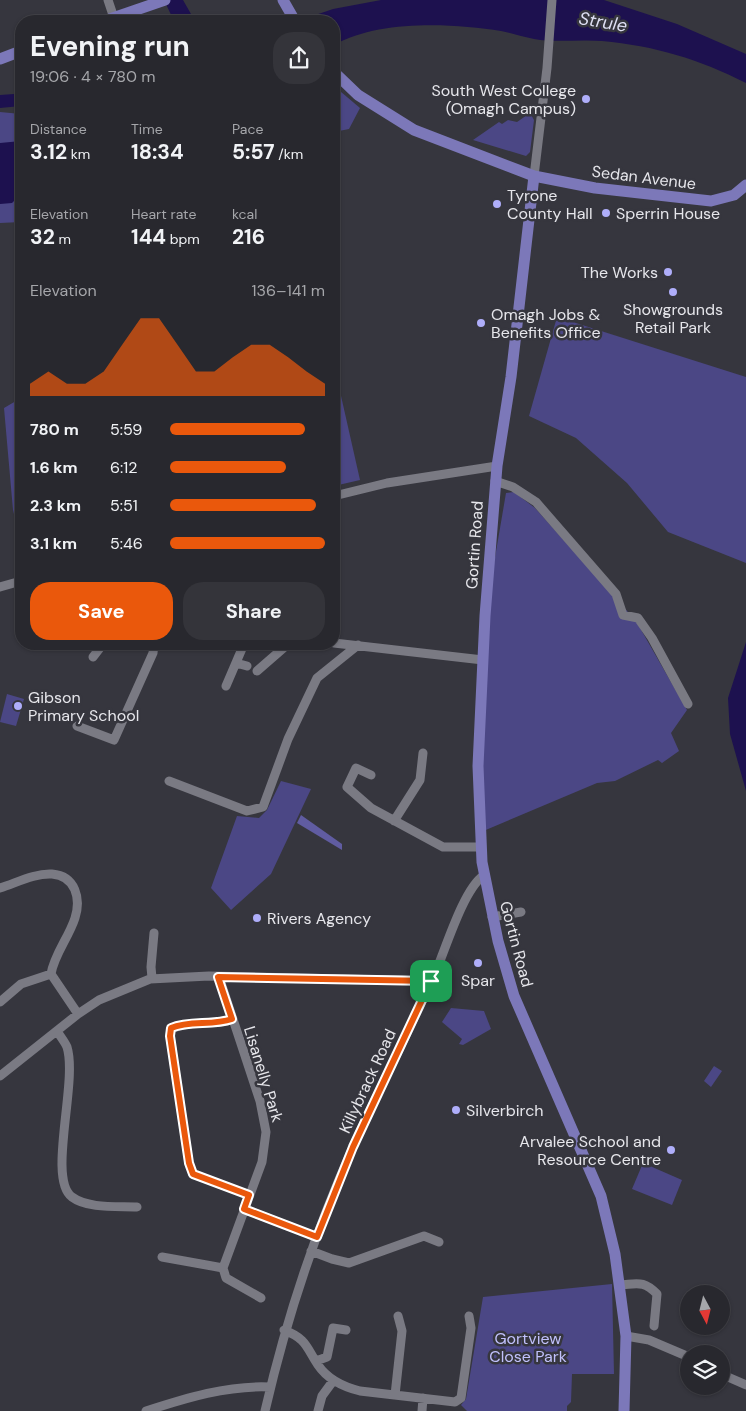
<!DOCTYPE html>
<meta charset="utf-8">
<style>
body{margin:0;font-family:"DM Sans",sans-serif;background:#34343a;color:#f1f3f6;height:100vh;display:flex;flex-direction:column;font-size:19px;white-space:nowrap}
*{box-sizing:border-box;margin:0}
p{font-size:16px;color:#a5a6aa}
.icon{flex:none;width:28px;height:28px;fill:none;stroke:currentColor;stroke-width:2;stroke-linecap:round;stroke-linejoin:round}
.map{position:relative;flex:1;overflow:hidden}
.details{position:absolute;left:15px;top:15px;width:325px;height:635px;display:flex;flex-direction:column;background:#28282e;border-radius:20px;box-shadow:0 1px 4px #0004,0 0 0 1px #44444a}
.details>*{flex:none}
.needle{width:32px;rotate:173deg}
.buttons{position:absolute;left:680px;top:1285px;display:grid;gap:10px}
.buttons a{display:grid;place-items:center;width:50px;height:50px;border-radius:50%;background:#28282e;box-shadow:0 1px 4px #0004,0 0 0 1px #44444a;font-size:25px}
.pin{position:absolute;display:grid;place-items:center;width:42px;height:42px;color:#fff;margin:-21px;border-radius:10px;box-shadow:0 2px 8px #0006}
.round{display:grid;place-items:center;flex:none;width:52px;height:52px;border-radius:20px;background:#34343a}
.summary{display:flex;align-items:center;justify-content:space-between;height:85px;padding:0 15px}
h1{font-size:28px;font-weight:700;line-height:38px}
.stats{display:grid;grid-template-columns:repeat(3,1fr);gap:8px;height:85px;padding:5px 15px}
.stats div{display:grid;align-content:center}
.stats b{font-size:21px;font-weight:700}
.stats small{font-size:14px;font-weight:400}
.stats p{font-size:14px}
.chart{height:140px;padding:10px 15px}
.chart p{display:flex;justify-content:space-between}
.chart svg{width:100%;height:90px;margin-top:5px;fill:#ea580c;opacity:.7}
.button{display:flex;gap:10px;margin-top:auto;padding:10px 15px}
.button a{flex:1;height:58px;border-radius:20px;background:#ea580c;color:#fff;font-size:20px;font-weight:700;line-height:58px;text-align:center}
.button a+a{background:#34343a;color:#f1f3f6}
ul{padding:0 15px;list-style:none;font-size:16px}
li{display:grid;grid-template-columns:80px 60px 1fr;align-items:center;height:38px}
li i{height:12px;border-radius:6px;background:#ea580c}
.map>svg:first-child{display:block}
.green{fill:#4b4785}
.forest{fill:#605ca1}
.water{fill:#1d114f}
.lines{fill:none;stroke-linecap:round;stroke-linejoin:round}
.minor{stroke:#7a7a83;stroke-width:9}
.major{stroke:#7c78b9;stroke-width:11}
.route-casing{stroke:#fff;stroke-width:10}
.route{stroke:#ea580c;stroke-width:6}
.poi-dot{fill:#afaefa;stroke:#36363e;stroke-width:2}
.labels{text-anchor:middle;stroke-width:5;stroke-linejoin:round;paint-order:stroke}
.poi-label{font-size:16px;fill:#e6e6eb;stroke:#36363e;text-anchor:start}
.street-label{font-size:16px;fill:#e6e6eb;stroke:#36363e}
.park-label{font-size:16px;fill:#c1c1fc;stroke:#36363e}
.water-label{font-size:18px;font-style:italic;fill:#dedff3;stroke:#36363e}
</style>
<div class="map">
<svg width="746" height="1411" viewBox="0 0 746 1411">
<rect width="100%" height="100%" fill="#36363e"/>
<path class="green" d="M334 86 360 108 349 129 334 132Z
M0 112 21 114V222L0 223Z
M530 113 534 120 530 152 526 156 473 140 499 122 502 124 508 120 517 122Z
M557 317 746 377V563L668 532 627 483 576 438 529 416Z
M334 326 341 378 339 387 360 480 334 486Z
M21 398V543L13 510 4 408Z
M514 492 535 508 636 621 687 710 671 733 679 751 662 763 658 760 615 781 597 783 481 832 485 616 506 493Z
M7 694 24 699 16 726 0 722Z
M281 781 311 789 271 874 231 910 211 888 237 816 259 818 267 810Z
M451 1008 484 1011 491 1029 463 1045 459 1044 462 1039 442 1022Z
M714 1066 722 1071 711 1087 704 1081Z
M643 1163 682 1180 672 1205 632 1189Z
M612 1284 614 1374H572L571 1402 567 1406V1411H467L461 1405 466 1399 483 1297Z"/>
<path class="forest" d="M301 815 342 844V850L297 823Z"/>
<path class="water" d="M164 0H183L195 21H174Z
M381 0H604L677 24 746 54V83C699 59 655 46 602 41 579 39 556 43 534 39 523 37 512 33 501 31 451 23 378 20 334 45V21H298L333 9Z
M14 94 21 96V106L0 108V95Z
M21 141V183L18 185 20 195 12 203 0 204V143Z
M746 642V791L730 734 728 698Z"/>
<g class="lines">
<path class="minor" d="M108 0 115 21
M534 176 547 68 552 0
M495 481 513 487 536 502 616 594 623 615 638 618 652 638 688 704
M334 496 387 483 497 466
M0 587 21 581
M334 643 483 660
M93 657 103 644
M236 663 247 666
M257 671 288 644
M226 686 244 644
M77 726 114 740 153 653 154 644
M371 775 356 768 347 787 371 808 443 847H481
M169 781 247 811 263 807 288 739 317 678 358 645
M394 821 420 780 423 753
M0 888C16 883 35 873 52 874 76 876 81 899 75 918 69 937 54 955 51 974L78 1014
M492 917 521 912
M219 977 260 1101 266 1132 262 1162 223 1268
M152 978 151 967 154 933
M0 1002 21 984 51 974
M232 1019C212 1026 189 1020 171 1029L170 1036 189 1163 193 1174 249 1195
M57 1031C60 1036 65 1042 67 1047 78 1082 47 1179 72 1197 88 1209 118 1206 137 1207
M0 1076 78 1014 99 1000 150 979 209 976 431 981
M244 1209 317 1237
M311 1251 332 1259 349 1263 424 1236 439 1242
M162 1257 223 1268
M223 1268 226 1278 261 1298
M619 1285C638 1284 643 1280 657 1294L654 1326
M284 1330C307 1339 306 1347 318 1365 328 1380 344 1387 360 1391L455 1402 461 1398 471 1328 469 1316
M626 1336 649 1340 689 1357
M316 1361 327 1357 333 1328 346 1330
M721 1374 746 1385
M395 1395 402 1331 398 1316
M146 1411C186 1398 228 1385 270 1387
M265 1411C286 1320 315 1232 353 1147 379 1089 408 1033 434 976 445 951 463 890 483 876
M318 1411 322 1396 333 1381
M422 1411 423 1398"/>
<path class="major" d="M283 0 295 21
M104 21 165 0
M0 59 21 51
M334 72 358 95 414 130 534 176 595 188 711 201 734 195 746 185
M534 176 511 377 497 466 485 616 478 766 482 862 498 941 514 996 601 1196 615 1254 626 1336 624 1411"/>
</g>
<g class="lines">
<defs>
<path id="route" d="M218 977 431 981 353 1147 317 1237 244 1209 249 1195 193 1174 189 1163 170 1036 171 1028C190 1020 212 1026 232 1019Z"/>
</defs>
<use href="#route" class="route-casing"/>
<use href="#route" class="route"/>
</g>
<g class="poi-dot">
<circle cx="586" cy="99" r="5"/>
<circle cx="497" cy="204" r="5"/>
<circle cx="606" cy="213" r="5"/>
<circle cx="668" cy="272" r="5"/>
<circle cx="673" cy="292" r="5"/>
<circle cx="481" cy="323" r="5"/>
<circle cx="18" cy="706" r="5"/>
<circle cx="257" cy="918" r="5"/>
<circle cx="478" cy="963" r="5"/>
<circle cx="456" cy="1110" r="5"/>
<circle cx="671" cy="1150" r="5"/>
</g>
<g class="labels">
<g class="poi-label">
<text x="576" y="96" text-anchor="end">South West College<tspan x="576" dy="18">(Omagh Campus)</tspan></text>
<text x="507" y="201">Tyrone<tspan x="507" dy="18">County Hall</tspan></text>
<text x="616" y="219">Sperrin House</text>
<text x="658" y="278" text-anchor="end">The Works</text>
<text x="673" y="315" text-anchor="middle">Showgrounds<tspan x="673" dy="18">Retail Park</tspan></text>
<text x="491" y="320">Omagh Jobs &amp;<tspan x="491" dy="18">Benefits Office</tspan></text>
<text x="28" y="703">Gibson<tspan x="28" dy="18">Primary School</tspan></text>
<text x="267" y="924">Rivers Agency</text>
<text x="478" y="986" text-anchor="middle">Spar</text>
<text x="466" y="1116">Silverbirch</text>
<text x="661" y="1147" text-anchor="end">Arvalee School and<tspan x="661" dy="18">Resource Centre</tspan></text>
</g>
<g class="street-label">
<text transform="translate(644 177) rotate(7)" y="6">Sedan Avenue</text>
<text transform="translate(474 545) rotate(-86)" y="6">Gortin Road</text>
<text transform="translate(517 944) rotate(75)" y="6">Gortin Road</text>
<text transform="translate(264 1074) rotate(73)" y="6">Lisanelly Park</text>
<text transform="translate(367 1081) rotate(-65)" y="6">Killybrack Road</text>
</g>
<g class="park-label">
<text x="528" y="1344">Gortview<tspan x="528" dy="18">Close Park</tspan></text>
</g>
<g class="water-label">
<text transform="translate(603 22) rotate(9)" y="6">Strule</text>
</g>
</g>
</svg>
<div class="buttons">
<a><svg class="needle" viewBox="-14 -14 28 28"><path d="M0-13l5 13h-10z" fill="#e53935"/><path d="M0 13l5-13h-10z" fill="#a5a6aa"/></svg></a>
<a><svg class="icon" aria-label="layers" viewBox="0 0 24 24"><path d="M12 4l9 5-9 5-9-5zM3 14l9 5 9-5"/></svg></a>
</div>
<div class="pin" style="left:431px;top:981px;background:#1e9e55"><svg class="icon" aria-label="arrive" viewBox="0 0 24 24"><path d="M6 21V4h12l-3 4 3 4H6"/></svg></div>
<section class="details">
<div class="summary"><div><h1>Evening run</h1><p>19:06 · 4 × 780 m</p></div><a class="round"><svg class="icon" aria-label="share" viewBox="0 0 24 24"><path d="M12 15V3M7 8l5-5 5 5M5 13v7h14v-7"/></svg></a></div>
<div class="stats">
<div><p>Distance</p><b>3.12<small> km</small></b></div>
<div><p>Time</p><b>18:34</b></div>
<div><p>Pace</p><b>5:57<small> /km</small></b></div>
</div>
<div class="stats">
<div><p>Elevation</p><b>32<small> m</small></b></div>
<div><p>Heart rate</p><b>144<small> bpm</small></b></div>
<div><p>kcal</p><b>216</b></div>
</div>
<div class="chart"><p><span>Elevation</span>136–141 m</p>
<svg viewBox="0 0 160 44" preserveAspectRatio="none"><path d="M0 44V38L10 32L20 38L30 38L40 32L50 19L60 6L70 6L80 19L90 32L100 32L110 25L120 19L130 19L140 25L150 32L160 38V44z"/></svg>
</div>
<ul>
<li><b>780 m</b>5:59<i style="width:87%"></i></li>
<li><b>1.6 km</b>6:12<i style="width:75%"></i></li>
<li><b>2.3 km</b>5:51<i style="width:94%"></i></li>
<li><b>3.1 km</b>5:46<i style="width:100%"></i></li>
</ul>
<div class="button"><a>Save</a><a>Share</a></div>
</section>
</div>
